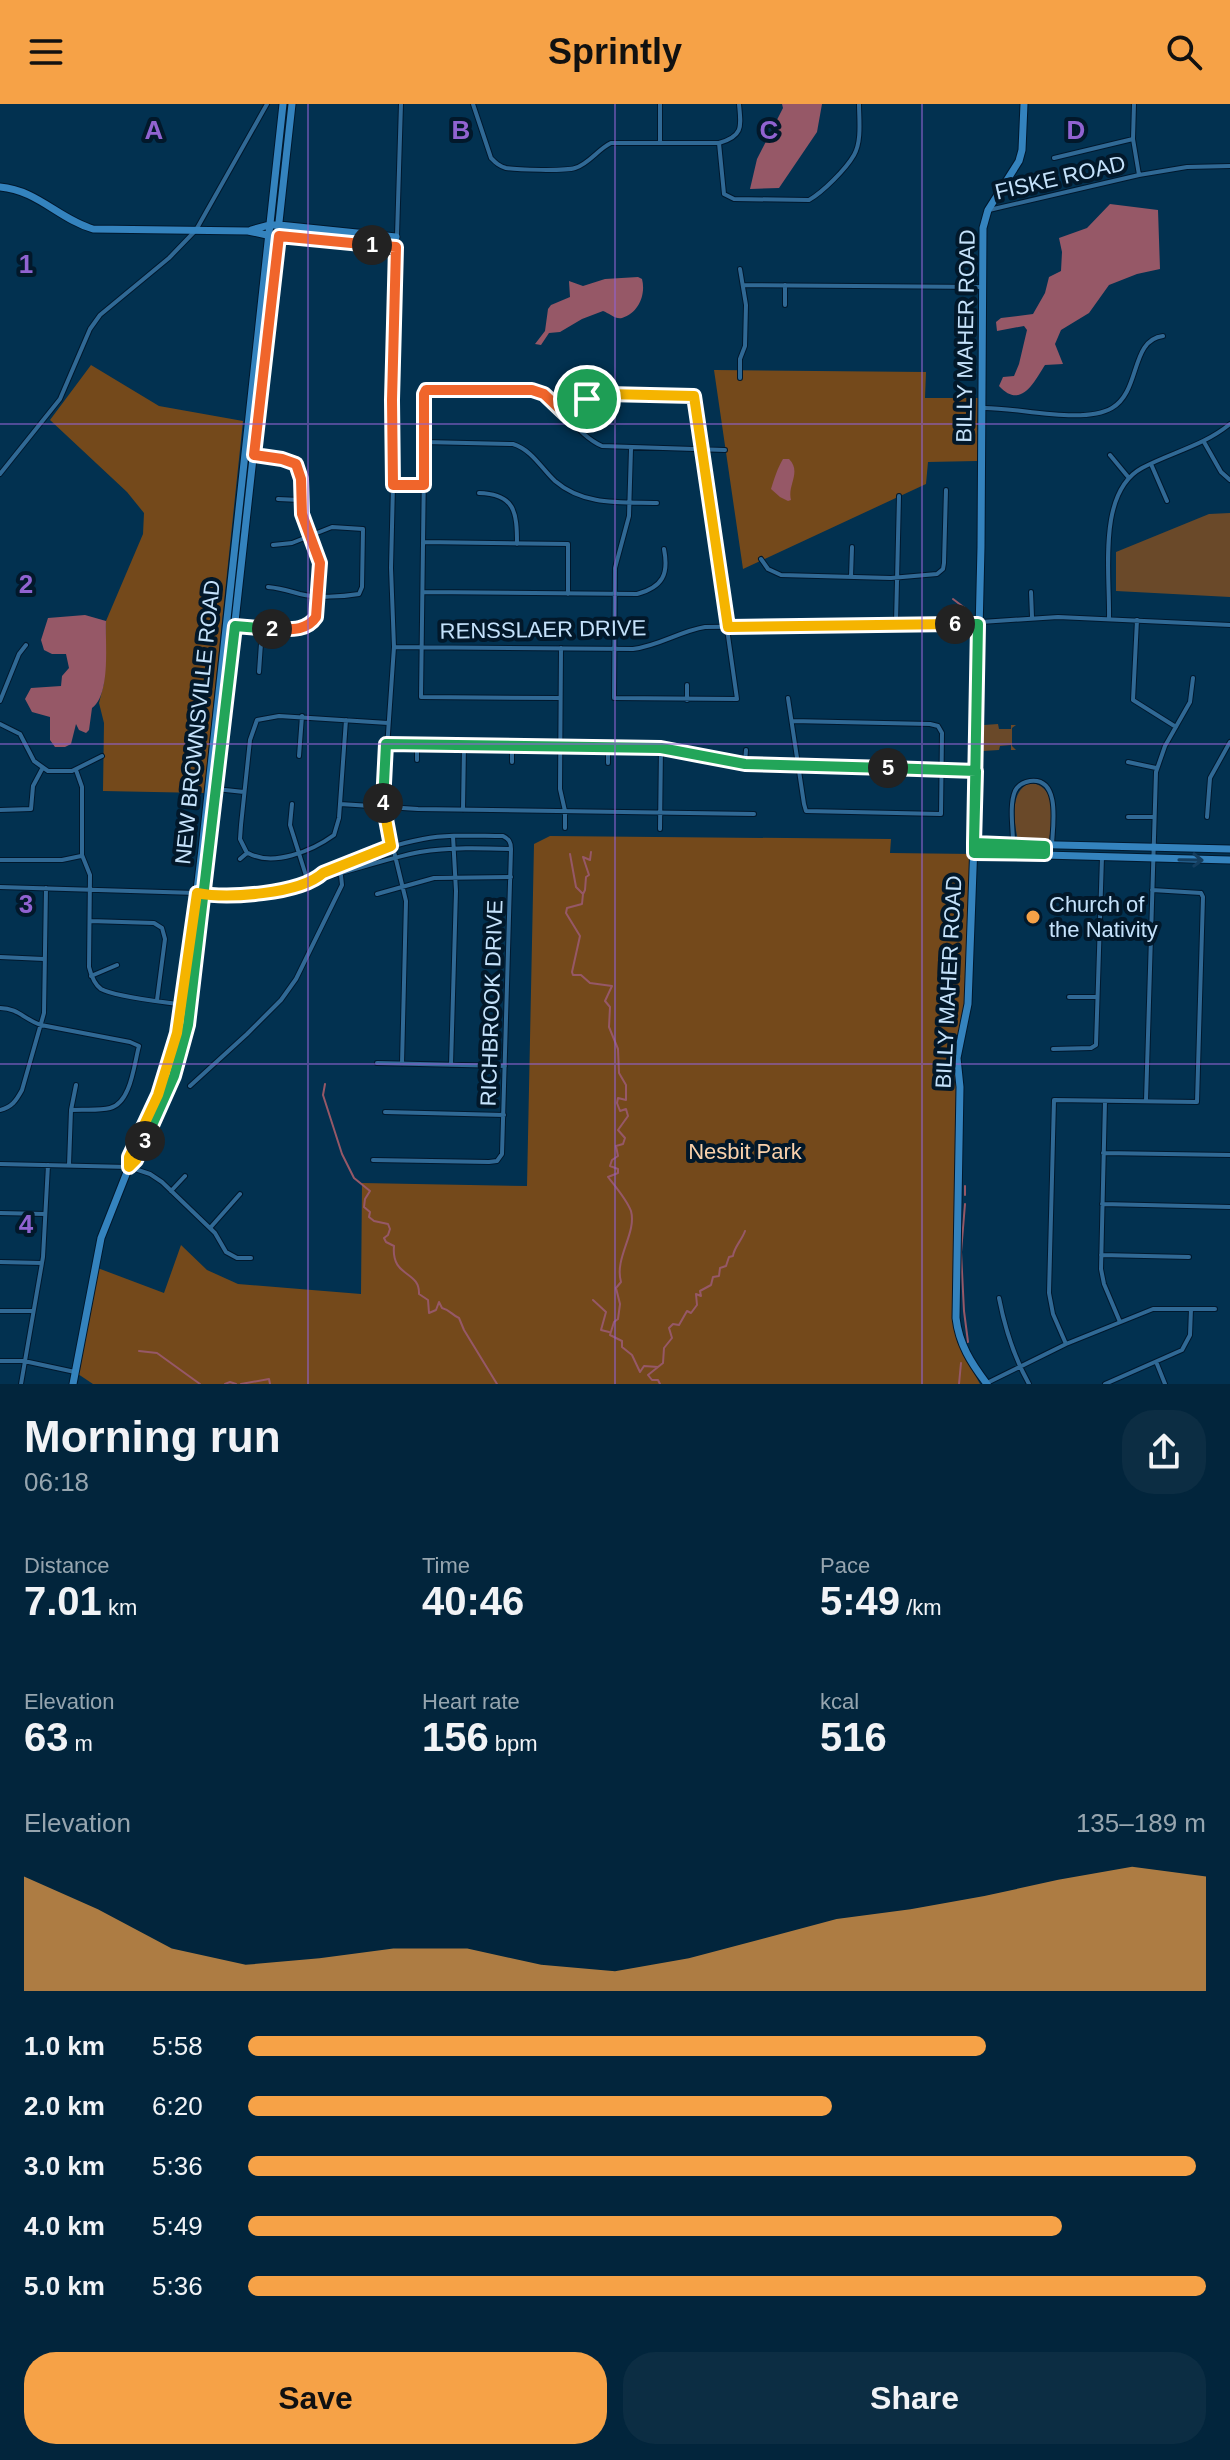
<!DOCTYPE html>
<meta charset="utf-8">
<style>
body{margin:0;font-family:Arial,sans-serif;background:#0c2d43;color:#f1f3f6;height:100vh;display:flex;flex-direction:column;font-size:30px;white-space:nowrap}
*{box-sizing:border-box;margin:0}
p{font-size:26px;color:#96a5af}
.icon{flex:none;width:44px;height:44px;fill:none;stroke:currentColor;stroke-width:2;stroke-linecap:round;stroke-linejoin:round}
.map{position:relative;height:1280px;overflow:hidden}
.panel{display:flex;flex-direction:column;background:#02253c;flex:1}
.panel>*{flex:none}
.pin{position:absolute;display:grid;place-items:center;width:68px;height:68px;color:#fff;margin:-34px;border:4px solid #fff;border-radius:50%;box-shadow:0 2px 8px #0007}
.km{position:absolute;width:40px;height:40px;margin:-20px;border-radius:50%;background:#222;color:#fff;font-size:22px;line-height:40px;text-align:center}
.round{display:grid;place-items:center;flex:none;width:84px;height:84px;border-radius:32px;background:#0c2d43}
.overview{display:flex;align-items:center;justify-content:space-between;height:136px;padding:0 24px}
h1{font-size:44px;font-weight:700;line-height:60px}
.metrics{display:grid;grid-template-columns:repeat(3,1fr);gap:12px;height:136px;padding:8px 24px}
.metrics div{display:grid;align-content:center}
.metrics b{font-size:40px;font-weight:700}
.metrics small{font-size:22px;font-weight:400}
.metrics p{font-size:22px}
.chart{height:224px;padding:16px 24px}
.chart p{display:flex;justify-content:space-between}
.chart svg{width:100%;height:144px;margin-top:8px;fill:#f6a247;opacity:.7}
.cta{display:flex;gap:16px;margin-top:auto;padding:16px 24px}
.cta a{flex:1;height:92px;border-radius:32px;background:#f6a247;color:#111;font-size:32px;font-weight:700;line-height:92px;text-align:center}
.cta a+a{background:#0c2d43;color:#f1f3f6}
ul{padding:0 24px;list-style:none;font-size:26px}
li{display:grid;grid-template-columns:128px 96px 1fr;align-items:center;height:60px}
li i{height:20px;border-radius:10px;background:#f6a247}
header{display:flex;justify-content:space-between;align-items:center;height:104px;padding:0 24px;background:#f6a247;color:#111;font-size:36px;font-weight:700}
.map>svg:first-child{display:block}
.green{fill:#6a4929}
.forest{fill:#74491b}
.water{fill:#965867}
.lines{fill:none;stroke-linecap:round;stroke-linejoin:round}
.stream{stroke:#965867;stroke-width:2}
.minor-casing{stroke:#00182d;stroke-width:6}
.major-casing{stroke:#00182d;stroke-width:9}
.minor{stroke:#306995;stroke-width:4}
.major{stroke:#3483be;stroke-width:7}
.oneway{stroke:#143d5e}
.split-1-casing{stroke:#fff;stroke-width:16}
.split-2-casing{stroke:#fff;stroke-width:16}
.split-3-casing{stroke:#fff;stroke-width:16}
.split-4-casing{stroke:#fff;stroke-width:16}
.split-5-casing{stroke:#fff;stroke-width:16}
.split-6-casing{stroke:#fff;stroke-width:16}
.split-7-casing{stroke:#fff;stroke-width:16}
.split-1{stroke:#f0652b;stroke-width:10}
.split-2{stroke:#f0652b;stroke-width:10}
.split-3{stroke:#22a559;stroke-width:10}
.split-4{stroke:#f5b400;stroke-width:10}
.split-5{stroke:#22a559;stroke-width:10}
.split-6{stroke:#22a559;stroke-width:10}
.split-7{stroke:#f5b400;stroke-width:10}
.grid{fill:none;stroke:#9163d1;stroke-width:2;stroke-opacity:0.55}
.poi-dot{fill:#f6a247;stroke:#02182a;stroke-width:3}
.labels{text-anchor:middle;stroke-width:8;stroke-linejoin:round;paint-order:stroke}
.street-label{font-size:22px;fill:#c5e2fb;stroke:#02182a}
.poi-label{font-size:22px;fill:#c5e2fb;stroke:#02182a;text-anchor:start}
.park-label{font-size:22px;fill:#fad1ab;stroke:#02182a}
.grid-label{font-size:26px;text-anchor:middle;font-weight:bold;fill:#9163d1;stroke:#02182a;stroke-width:8;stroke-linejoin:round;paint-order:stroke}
</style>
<header><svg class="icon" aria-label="menu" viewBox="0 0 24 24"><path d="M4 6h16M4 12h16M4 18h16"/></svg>Sprintly<svg class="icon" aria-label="search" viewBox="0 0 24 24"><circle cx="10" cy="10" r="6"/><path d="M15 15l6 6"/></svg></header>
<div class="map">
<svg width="1230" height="1280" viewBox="0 0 1230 1280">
<rect width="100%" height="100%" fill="#023150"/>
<path class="green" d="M1230 409V493L1116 487V448L1209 410Z
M998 620 999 625H1011V621H1016L1012 624V642L1016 646H1011V641L1000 642 999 646 983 647 978 642 979 624 984 621Z
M1030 679C1058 681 1052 717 1049 737H1018C1014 718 1009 687 1030 679Z"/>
<path class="forest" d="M91 261 159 302 243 317 204 689 103 687 104 619 99 599 104 579 106 517 143 430 144 409 127 388 50 316Z
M714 266 926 268 925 294H978L977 357 928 358 926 380 743 465Z
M550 732 891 735 890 749 974 750 967 905 957 950 960 1021 954 1218 957 1238 980 1280H93L75 1268 95 1163 164 1189 181 1141 207 1166 238 1180 361 1190 362 1079 527 1082 534 740Z"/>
<path class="water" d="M782 0H822L817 28 779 84 750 85 757 55 783 4Z
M1110 100 1158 106 1160 165 1137 170 1109 181 1089 209 1061 226 1055 240 1063 260 1045 261C1034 278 1021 306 999 282L1003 273 1014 272 1019 260 1027 226 1024 222 997 227 996 218 1001 214 1033 210 1045 189 1049 173 1061 167 1062 148 1059 134 1087 124Z
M638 173 642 175C646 190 639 209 622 214 616 216 609 209 603 207L582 215 560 228 549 229 541 241 535 240 545 227 548 205 551 201 570 193 569 177 583 182 605 175Z
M783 355H789C802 368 787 381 791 396L788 397 780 393 771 385C774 375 778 363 783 355Z
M85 511 106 517C105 540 111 590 92 604L89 626 86 629 79 626 76 620 71 640 65 643H55L50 636V613L32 608 25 595 31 584 61 582 62 572 69 564 66 550H52L44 546 41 536 48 514Z"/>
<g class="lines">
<path class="stream" d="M953 495 966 505
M570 750 576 783 583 790 582 800 567 804 566 809 580 832 572 868 573 871H581L590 879 612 882 605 897 610 903 609 923 618 945 619 969 626 981V996L618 994 617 999 620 1007 626 1005 628 1012 618 1026 625 1034 623 1040 616 1042 618 1052 612 1056 610 1062 618 1065V1069L608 1073C616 1083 627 1096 631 1107 637 1129 614 1154 621 1178L616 1184 620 1200 618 1215 614 1218 610 1231 622 1237V1243L632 1251 640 1268 644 1262 658 1263 648 1271 652 1276H658L660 1280
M583 790 585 786 586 773 589 771 583 753 590 756 591 748
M325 980 323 991 342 1050 354 1074 370 1087 365 1095 364 1103 370 1108 369 1113 374 1117 388 1120 390 1125 388 1131 384 1134 386 1138 394 1142C391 1174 420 1166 419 1190L428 1196 429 1209 436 1206 439 1198 442 1204C450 1206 452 1211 459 1214L464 1226 497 1280
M965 1091V1082
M965 1100 961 1148 964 1207 968 1238
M593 1196 606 1208 601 1226 609 1228
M139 1247 157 1249 200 1280
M658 1263 663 1259 664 1244 672 1234 669 1224 673 1220 679 1221 687 1207 691 1209 697 1201 696 1190 701 1192 700 1187 711 1181 713 1173 719 1172 720 1164 726 1162 729 1153 733 1152C734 1143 742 1136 745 1127
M225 1280 230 1278 236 1280
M241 1280 269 1275 270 1280
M959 1280 961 1259"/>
<defs>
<path id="minor" d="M401 0 392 296 393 381 391 464 394 543 383 702 406 797 402 960
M473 0 491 54C496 59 499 62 506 64 516 66 566 67 575 64 589 60 598 45 611 39H719C744 32 741 22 739 0
M1134 0 1133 35 1139 71
M660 39V0
M719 39 724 90 734 95 809 96C823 88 846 65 854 51 862 37 859 15 859 0
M1054 54 1133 35
M989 106 1139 71 1187 63 1230 62
M740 165 746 201 745 242 740 255V274
M743 181 982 183
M785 201V181
M983 304C1016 303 1083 321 1112 304 1141 287 1130 236 1163 232
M566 311 583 297 600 291 694 292 737 595 614 594 615 464 629 412 631 345
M424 338 513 340C532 346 541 364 555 377 584 402 621 398 657 399
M1204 338 1221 368 1230 376
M1110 351 1129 374
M1151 360 1167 397
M0 370 60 295 90 225 100 211 169 154 196 126 267 0
M393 381H423
M479 389C515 390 517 408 517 440
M278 395 300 396
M423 438 568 440V490
M761 455 768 465 781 471 891 474 937 470 943 465 944 459 946 386
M851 473 852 443
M268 483C281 484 289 487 300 490 317 494 341 493 359 490L362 483 363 425 332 423 292 439 273 441
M423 488 637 490C663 483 669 470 664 445
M1031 488 1032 513
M1109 514C1110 470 1097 388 1142 364 1172 348 1203 342 1230 320
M1137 516 1133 596 1176 623
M981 518 1058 513 1230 521
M896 519 899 392
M236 522C254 524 295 531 309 520 320 513 322 463 318 449 314 436 305 423 302 409 298 393 301 377 296 360L279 354 245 350
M394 543 633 545C659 542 680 527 705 523L978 520
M561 544 560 685 565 707V724
M259 568 262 525
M560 594 421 593 425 287 436 285C459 285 532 281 547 293 567 308 579 332 602 342L725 346
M788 594 804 700 806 707 941 710 942 629 938 622 930 620 792 617
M687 596V581
M0 597 19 550 26 541
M0 620 20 630 34 657 48 667H72L102 652
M386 640 661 644 745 660 976 667
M299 652 302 612
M417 656V641
M512 658V642
M1128 658 1156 664
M608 659V643
M745 660 746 646
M76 666 82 683V751L90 771 89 863C91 871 94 880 101 885 115 893 165 898 183 901
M216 685 244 688
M292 700 290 721 308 778
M340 700 418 705 754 710
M0 706 31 705 33 682 42 665
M463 706 464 641
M1128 713H1154
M1207 713 1210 674 1230 638
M660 725 661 644
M1013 738C1013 724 1009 701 1015 687 1018 681 1024 678 1030 677 1061 673 1053 722 1052 740
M247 749 240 735 241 721 250 636 257 616 279 612 388 619
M248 749C273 763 312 747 334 731L339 714 346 616
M240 755 247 749
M0 756H62L81 752
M0 783 196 789
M1152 786 1201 789
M205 790C242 797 278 785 313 776 349 768 384 755 420 748 450 743 481 744 511 745 511 738 509 735 503 732 476 732 449 730 423 735 388 741 356 756 323 769L316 776
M377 790 434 774 511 773
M90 817 154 819 162 824 165 835 157 896
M0 853 44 855
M91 872 117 861
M1069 893H1097
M0 904C18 904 25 916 41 921L130 938 139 942C134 960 131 999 110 1004 98 1007 84 1005 71 1006
M1053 945 1091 944 1096 941 1102 753
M377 959 505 962
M451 961 456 787 453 732
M190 982 247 930 281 896 296 875 342 781 340 762
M1105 997 1101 1165 1104 1180 1120 1218
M1146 997 1156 668 1165 642 1190 598 1193 574
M0 1006C12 1003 16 997 22 986L44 909 46 784
M385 1008 504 1011
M1103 1049 1230 1051
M373 1056 489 1058 497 1057 502 1050 511 745
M0 1060 129 1063 150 1070 162 1078 215 1129 226 1148 237 1154H251
M69 1061 71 1006 76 981
M171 1087 185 1072
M1102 1100 1230 1103
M0 1109 45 1110
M210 1124 240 1090
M1101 1151 1189 1153
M0 1158 42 1159
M999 1194C1005 1225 1014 1253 1029 1280
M0 1207H33
M1066 1240 1053 1210 1049 1189 1054 996 1197 998 1203 793 1201 789
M0 1257H24L75 1268
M1157 1260 1165 1280
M987 1279 1066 1240 1153 1205H1215
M21 1280 43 1153 48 1061
M1105 1280 1182 1246 1190 1231 1191 1205"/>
<path id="major" d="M0 83C37 86 59 115 93 125L248 127 267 131 396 143
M251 126 269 121H279L396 133
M974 739 1230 745
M974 749 1230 756
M129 1063 136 1056 160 1008 181 951 189 915 205 790 292 0
M73 1280 101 1134 129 1063V1053L158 991 173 946 183 901 202 745 283 0
M987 1280C971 1259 959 1240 956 1214L960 983 957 954 968 900 974 739 981 443 983 124 988 106 1019 57 1022 46 1024 0"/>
</defs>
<use href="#minor" class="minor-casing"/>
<use href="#major" class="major-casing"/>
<use href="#minor" class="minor"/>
<use href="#major" class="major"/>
</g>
<defs><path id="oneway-shaft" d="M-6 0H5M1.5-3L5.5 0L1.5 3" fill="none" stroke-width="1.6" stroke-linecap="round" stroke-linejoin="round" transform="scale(2)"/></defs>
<use class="oneway" href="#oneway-shaft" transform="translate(1191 756) rotate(1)"/>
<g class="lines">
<defs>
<path id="split-1" d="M372 141 396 143 392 296 393 381H424V290L426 286H532L544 290 566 311 587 295"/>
<path id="split-2" d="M272 525C288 525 306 528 316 513L320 459 302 410 301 375 296 360 282 355 254 351 279 132 372 141"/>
<path id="split-3" d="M145 1037 174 972 188 921 235 522 272 525"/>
<path id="split-4" d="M145 1037 136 1056 129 1063V1053L158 991 177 929 197 789C227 795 300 790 323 769L391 742 383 699"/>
<path id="split-5" d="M383 699 386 640 661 644 745 660 888 664"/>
<path id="split-6" d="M888 664 976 667 974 739 1045 742V750L974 749V739L978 520H955"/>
<path id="split-7" d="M587 295 606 290 694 292 728 523 955 520"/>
</defs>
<use href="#split-1" class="split-1-casing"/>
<use href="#split-2" class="split-2-casing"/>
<use href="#split-3" class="split-3-casing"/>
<use href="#split-4" class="split-4-casing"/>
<use href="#split-5" class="split-5-casing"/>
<use href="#split-6" class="split-6-casing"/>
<use href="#split-7" class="split-7-casing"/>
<use href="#split-1" class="split-1"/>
<use href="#split-2" class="split-2"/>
<use href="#split-3" class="split-3"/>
<use href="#split-4" class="split-4"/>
<use href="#split-5" class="split-5"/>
<use href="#split-6" class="split-6"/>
<use href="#split-7" class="split-7"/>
</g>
<path class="grid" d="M308 0V1280M615 0V1280M922 0V1280M0 320H1230M0 640H1230M0 960H1230"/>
<circle class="poi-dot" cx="1033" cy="813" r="8"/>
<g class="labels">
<g class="street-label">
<text transform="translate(1060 73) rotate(-13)" y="8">FISKE ROAD</text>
<text transform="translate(965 232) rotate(-89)" y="8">BILLY MAHER ROAD</text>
<text transform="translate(543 525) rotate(-1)" y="8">RENSSLAER DRIVE</text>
<text transform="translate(197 618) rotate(-84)" y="8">NEW BROWNSVILLE ROAD</text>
<text transform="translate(948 878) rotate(-87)" y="8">BILLY MAHER ROAD</text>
<text transform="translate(491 899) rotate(-88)" y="8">RICHBROOK DRIVE</text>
</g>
<g class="poi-label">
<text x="1049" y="808">Church of<tspan x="1049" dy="25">the Nativity</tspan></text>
</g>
<g class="park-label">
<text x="745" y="1055">Nesbit Park</text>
</g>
</g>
<g class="grid-label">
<text x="154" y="35">A</text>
<text x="461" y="35">B</text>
<text x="769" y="35">C</text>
<text x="1076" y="35">D</text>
<text x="26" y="169">1</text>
<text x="26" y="489">2</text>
<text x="26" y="809">3</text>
<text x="26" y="1129">4</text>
</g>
</svg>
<div class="pin" style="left:587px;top:295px;background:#1e9e55"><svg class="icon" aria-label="arrive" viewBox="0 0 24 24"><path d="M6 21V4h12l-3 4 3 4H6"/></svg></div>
<b class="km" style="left:372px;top:141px">1</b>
<b class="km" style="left:272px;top:525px">2</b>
<b class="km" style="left:145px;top:1037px">3</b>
<b class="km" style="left:383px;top:699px">4</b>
<b class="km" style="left:888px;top:664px">5</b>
<b class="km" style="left:955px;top:520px">6</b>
</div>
<section class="panel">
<div class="overview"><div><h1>Morning run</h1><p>06:18</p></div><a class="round"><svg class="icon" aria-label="share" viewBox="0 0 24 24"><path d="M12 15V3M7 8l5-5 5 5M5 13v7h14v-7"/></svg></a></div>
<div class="metrics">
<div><p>Distance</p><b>7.01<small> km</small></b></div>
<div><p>Time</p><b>40:46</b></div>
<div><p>Pace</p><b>5:49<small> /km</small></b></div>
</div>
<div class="metrics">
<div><p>Elevation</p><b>63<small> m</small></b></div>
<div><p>Heart rate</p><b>156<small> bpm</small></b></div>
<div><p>kcal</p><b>516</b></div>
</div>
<div class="chart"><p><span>Elevation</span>135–189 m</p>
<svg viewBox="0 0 160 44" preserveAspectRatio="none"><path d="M0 44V9L10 19L20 31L30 36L40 34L50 31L60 31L70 36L80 38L90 34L100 28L110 22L120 19L130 15L140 10L150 6L160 9V44z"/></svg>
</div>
<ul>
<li><b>1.0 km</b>5:58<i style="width:77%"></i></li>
<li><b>2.0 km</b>6:20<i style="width:61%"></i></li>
<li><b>3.0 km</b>5:36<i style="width:99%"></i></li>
<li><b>4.0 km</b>5:49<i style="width:85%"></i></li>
<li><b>5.0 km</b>5:36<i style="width:100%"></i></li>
</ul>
<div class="cta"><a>Save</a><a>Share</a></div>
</section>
